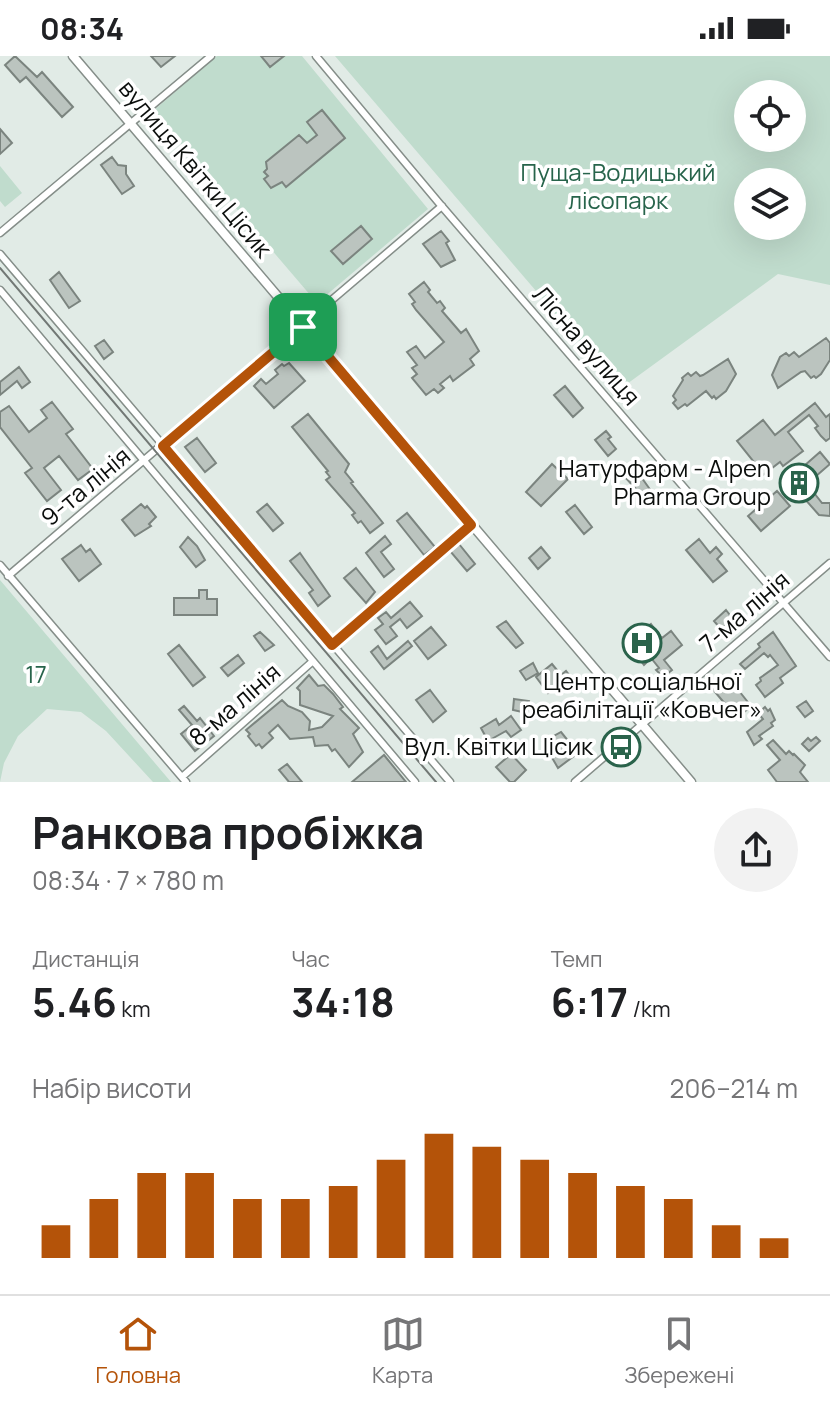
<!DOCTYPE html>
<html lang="uk">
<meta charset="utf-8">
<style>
body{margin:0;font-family:Manrope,sans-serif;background:#f2f2f2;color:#202124;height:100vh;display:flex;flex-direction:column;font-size:30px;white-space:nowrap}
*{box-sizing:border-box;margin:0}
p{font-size:26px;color:#757577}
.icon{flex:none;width:44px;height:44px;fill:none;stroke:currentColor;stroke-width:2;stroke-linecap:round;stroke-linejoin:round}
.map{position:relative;height:726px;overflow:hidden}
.details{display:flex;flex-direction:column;background:#fff;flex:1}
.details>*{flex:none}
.controls{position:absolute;left:734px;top:24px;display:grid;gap:16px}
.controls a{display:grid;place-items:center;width:72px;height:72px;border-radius:50%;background:#fff;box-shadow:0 8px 32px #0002;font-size:40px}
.pin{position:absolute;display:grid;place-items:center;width:68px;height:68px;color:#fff;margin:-34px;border-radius:16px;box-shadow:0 4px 12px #0006}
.round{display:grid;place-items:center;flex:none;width:84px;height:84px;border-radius:42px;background:#f2f2f2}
.summary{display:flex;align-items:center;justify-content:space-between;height:136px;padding:0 32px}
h1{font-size:44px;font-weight:700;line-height:60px}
.metrics{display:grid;grid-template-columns:repeat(3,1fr);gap:12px;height:136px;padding:8px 32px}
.metrics div{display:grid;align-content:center}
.metrics b{font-size:40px;font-weight:700}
.metrics small{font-size:22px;font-weight:400}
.metrics p{font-size:22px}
.chart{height:224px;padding:16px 32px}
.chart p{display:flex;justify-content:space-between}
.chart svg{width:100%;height:144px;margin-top:8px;stroke:#b45309;stroke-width:6}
.status{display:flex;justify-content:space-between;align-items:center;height:56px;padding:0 40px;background:#fff;direction:ltr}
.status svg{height:22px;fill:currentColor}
.tab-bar{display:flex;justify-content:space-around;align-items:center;height:112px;border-top:2px solid #e0e0e0;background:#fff;font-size:22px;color:#757577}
.tab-bar a{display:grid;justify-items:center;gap:4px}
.tab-bar .on{color:#b45309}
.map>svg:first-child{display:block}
.green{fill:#c0dccd;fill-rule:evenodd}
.building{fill:#bbc4bf;stroke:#7b847f;stroke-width:2}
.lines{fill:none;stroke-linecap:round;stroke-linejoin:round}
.minor-casing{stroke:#858e89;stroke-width:9}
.tertiary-casing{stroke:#858e89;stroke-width:11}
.minor{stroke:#fff;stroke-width:6}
.tertiary{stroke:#fff;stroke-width:8}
.tram{stroke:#727875;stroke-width:2}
.route-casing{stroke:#fff;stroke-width:16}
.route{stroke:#b45309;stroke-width:10}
.labels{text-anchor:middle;stroke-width:7;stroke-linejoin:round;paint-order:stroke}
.street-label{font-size:24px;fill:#0b0e0c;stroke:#fff}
.park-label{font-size:24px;fill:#27644b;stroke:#fff}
.poi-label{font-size:24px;fill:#0b0e0c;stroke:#fff;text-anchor:end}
</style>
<div class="status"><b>08:34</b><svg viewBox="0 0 49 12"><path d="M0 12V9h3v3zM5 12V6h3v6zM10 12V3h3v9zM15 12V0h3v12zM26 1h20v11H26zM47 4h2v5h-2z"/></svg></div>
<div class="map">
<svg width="830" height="726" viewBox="0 0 830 726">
<rect width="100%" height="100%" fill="#e1ebe6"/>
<path class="green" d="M217 0H302L428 153 317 247 153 55Z
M335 0H830V229L778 218 620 333ZM748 38H792V82H748ZM748 126H792V170H748Z
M0 110 22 137 5 151 0 145Z
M0 524 171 726H153L106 675 81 656 47 653 18 680 4 707 0 726Z"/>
<path class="building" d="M15 0 37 21 42 16 73 51 62 61 26 21 20 26 5 9Z
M151 0H175L161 11Z
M261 0H284L270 11Z
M322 54 345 82 286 131 282 126 271 132 264 123 268 120 264 116 267 113 266 106 299 79 307 87 317 79 307 66Z
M0 73 12 87 0 98Z
M112 101 118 109 126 110V118L134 130 122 138 101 109Z
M361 170 372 183 343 208 331 195Z
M441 175 449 185 446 187 455 204 441 211 423 188Z
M59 216 80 245 69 252 50 224Z
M424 226 430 234 428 236 437 247 440 245 445 252 442 255 461 277 466 273 479 295 470 303 474 309 453 325 450 320 440 328 444 332 438 337 434 333 426 339 412 322 417 318 412 312 417 309 407 296 416 290 425 302 444 286 416 254 412 248 415 246 409 238Z
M826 282 830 287V304L821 318 816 322 814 320 811 322 805 315 801 316 778 332 772 319 780 301 786 297 789 300 794 296 799 301Z
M104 284 113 296 104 303 95 290Z
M728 303 736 318 726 335 716 343 714 340 712 342 706 335 687 350 685 348 678 353 673 347 676 344 673 340 683 324 682 322 688 317 691 320 696 316 700 320 703 319Z
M289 307 305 325 274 352 254 330 261 323 266 328 278 318 275 314 282 308 284 310Z
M19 311 30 326 22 332 17 325 0 339V326Z
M565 330 583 352 573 361 554 339Z
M52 346 73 373 66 378 93 413 78 424 59 400 44 412 61 434 47 445 25 417 32 412 0 371V356L9 350 29 376 47 362 41 354Z
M815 347 826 361 830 358V382L826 385 821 380 815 372 818 370 809 359 788 376 803 395 783 410 780 406 763 419 761 416 758 418 750 409 754 406 737 385 763 364 775 379Z
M308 358 349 408 345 416 353 426 351 427 383 467 370 477 361 465 358 467 352 459 355 457 326 424 330 421 326 416 328 415 292 371Z
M606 375 611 381 608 383 616 393 608 400 595 384Z
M197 382 216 407 205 416 185 391Z
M820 396 830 408 807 428 822 447H830V460L819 459 788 424Z
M552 408 568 423 541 450 526 436Z
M634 411 654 439 647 445 624 420Z
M777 435 790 450 761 475 748 460Z
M141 448 145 452 147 450 156 461 149 468 151 470 135 480 122 464Z
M267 448 283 467 273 475 257 456Z
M575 449 592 471 584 478 566 456Z
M407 457 435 491 424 499 397 465Z
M385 480 391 488 381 496 394 513 384 521 366 497Z
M188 481 197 490 205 504 196 511 180 491Z
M699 483 710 497 716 491 722 498 717 503 727 515 713 526 686 494Z
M459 488 475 508 467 515 450 495Z
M81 489 86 496 90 493 101 508 79 525 62 503Z
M541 491 550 502 538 513 529 502Z
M300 497 330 540 318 550 309 537 313 534 290 505Z
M356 512 375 536 366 547 344 522Z
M199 534H207V543H217V559H174V542H199Z
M410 546 422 560 407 572 400 563 390 571 397 580 386 588 375 574 383 568 378 562 386 556 391 562Z
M726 554 733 563 721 573 714 565Z
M506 565 523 587 516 592 497 571Z
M651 568 662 582 671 575 682 589 664 604 672 614 663 621 656 614 659 612 651 602 644 609 638 601 642 597 632 584Z
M431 571 446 589 428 603 414 585Z
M260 576 274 589 265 595 254 580Z
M773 576 796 610 780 622 783 627 765 641 756 629 761 625 760 622 778 609 770 599 768 601 764 597 745 613 740 608 760 591 758 588Z
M408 585 412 590 384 613 371 596 378 590 387 603Z
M179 589 205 621 193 630 168 598Z
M238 599 244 607 228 620 221 612Z
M533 607 538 617 526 624 520 615Z
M552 608 561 619 566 615 570 620 548 637 536 621Z
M309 619 318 630 324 629 333 638 343 651 340 653 359 672 353 678 363 696 349 711 335 693 332 695 328 689 315 690 313 681 290 683 278 669 269 677 273 682 262 692 259 688 256 690 248 680 250 678 246 674 282 644 288 650 302 656 310 665 309 674 322 671 333 660 300 649V635L297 632Z
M720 621 731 634 735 630 751 650 737 662 710 630Z
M430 634 446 655 433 666 416 644Z
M514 643 529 645 527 657 513 654Z
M806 645 813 655 805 661 797 651Z
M184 650 197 665 200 662 214 680 195 695 181 678 192 669 179 654Z
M765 651 768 655 770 653 775 664 771 667 773 670 759 680 762 683 754 689 747 676 763 663 758 657Z
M511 660 521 674 511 681 506 675 488 685 481 672 496 663 499 669Z
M561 676 578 697 558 712 543 686Z
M816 681 820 685 809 695 802 688 808 682 811 685Z
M773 684 786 698 789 695 793 699 794 698 805 709 800 716 808 726H777L768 714 780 704 767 689Z
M511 698 526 714 514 726H510L496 711Z
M384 699 406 726H352Z
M287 708 302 726H289L279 714Z"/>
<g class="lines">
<defs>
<path id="minor" d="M316 0 439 147 830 601
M0 177 211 0
M0 198 450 726
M0 234 415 726
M0 509 186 726
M8 520 442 150
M332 589 471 469
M182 721 313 605
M575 726 830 507"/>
<path id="tertiary" d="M73 0 691 726"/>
</defs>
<use href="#minor" class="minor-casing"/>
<use href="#tertiary" class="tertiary-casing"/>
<use href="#minor" class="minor"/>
<use href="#tertiary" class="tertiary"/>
<path class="tram" d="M0 212 436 726"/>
</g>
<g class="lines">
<defs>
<path id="route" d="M303 271 471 469 332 589 163 390Z"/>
</defs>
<use href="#route" class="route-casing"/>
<use href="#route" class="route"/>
</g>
<defs>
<symbol id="building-ring" viewBox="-11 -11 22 22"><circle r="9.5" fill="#fff" stroke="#2a634b" stroke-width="1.5"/><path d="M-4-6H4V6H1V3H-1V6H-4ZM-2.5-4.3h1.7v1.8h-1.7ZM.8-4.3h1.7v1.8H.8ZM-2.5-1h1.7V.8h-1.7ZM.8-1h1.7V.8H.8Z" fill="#2a634b"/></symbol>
<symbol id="hospital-ring" viewBox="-11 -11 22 22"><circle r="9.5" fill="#fff" stroke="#2a634b" stroke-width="1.5"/><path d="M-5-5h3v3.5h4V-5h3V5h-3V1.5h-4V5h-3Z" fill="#2a634b"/></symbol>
<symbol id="bus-ring" viewBox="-11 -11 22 22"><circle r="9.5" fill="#fff" stroke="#2a634b" stroke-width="1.5"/><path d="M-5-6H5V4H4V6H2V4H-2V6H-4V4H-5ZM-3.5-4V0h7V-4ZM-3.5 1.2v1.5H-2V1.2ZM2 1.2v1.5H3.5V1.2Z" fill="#2a634b"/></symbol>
</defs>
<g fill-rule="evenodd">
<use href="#building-ring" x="777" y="405" width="44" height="44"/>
<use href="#hospital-ring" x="620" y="565" width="44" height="44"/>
<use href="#bus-ring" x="599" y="669" width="44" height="44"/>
</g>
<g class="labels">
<g class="street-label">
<text transform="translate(195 113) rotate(50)" y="8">вулиця Квітки Цісик</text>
<text transform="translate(586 290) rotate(49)" y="8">Лісна вулиця</text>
<text transform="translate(86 431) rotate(-40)" y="8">9-та лінія</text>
<text transform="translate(745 556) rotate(-41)" y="8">7-ма лінія</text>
<text transform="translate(235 649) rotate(-41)" y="8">8-ма лінія</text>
</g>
<g class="park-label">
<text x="618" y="125">Пуща-Водицький<tspan x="618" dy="28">лісопарк</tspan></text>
<text x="36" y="627">17</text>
</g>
<g class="poi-label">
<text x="771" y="421">Натурфарм - Alpen<tspan x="771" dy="28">Pharma Group</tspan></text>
<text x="642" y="634" text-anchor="middle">Центр соціальної<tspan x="642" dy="28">реабілітації «Ковчег»</tspan></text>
<text x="593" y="699">Вул. Квітки Цісик</text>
</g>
</g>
</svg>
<div class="controls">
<a><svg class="icon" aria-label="locate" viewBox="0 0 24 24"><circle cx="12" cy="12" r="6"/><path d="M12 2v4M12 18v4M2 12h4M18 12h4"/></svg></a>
<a><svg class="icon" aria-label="layers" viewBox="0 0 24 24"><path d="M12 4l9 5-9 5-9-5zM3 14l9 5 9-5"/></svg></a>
</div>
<div class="pin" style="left:303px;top:271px;background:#1e9e55"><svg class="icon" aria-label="arrive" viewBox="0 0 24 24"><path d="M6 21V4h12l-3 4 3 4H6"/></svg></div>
</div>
<section class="details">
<div class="summary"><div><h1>Ранкова пробіжка</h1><p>08:34 · 7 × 780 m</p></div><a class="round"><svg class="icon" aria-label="share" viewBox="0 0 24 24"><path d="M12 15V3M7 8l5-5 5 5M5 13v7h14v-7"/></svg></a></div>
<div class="metrics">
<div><p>Дистанція</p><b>5.46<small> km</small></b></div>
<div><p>Час</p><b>34:18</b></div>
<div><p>Темп</p><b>6:17<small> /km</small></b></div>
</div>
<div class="chart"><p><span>Набір висоти</span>206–214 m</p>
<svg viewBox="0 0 160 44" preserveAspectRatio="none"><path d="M5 44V34M15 44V26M25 44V18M35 44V18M45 44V26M55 44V26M65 44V22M75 44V14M85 44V6M95 44V10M105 44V14M115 44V18M125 44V22M135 44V26M145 44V34M155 44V38"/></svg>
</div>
</section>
<nav class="tab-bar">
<a class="on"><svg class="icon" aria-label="home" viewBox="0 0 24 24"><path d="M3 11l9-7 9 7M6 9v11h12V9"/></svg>Головна</a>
<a><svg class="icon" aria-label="map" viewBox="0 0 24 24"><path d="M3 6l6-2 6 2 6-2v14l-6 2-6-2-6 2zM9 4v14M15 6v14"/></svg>Карта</a>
<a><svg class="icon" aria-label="saved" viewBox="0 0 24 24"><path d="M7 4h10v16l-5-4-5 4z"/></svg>Збережені</a>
</nav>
